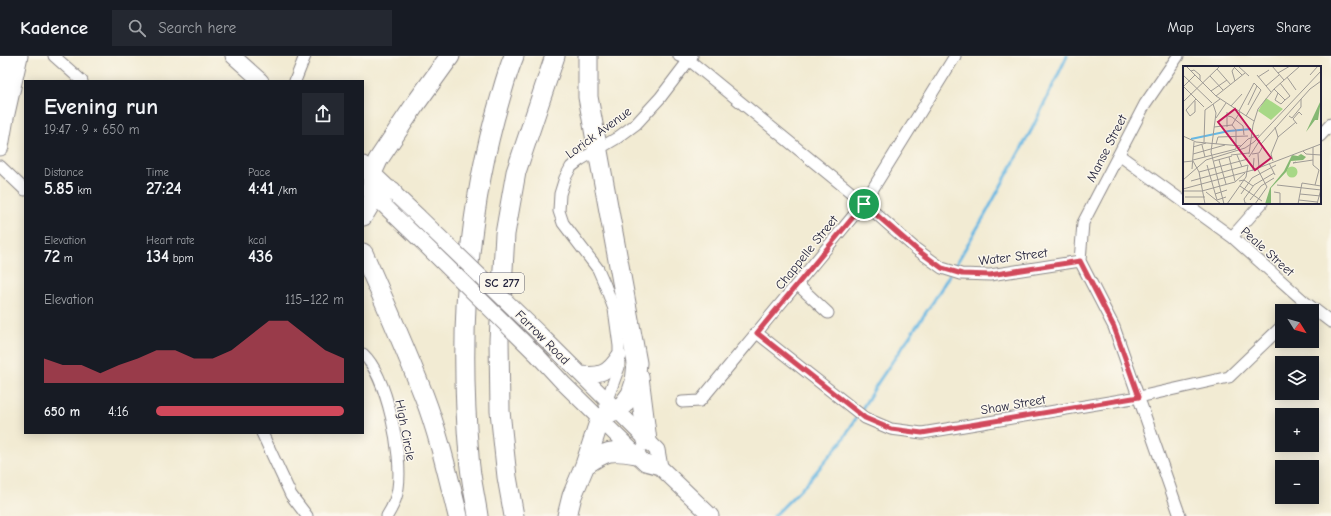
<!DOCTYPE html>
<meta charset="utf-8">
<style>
body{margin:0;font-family:"Comic Neue",sans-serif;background:#242831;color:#f1f3f6;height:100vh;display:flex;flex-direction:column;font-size:15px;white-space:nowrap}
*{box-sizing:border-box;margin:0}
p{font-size:13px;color:#9ea1a6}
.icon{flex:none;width:22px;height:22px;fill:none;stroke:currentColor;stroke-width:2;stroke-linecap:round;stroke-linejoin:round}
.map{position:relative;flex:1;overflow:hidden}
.details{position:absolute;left:24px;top:24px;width:340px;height:354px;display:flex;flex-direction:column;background:#171b24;border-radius:0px;box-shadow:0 2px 10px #0003}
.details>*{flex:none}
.needle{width:26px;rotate:127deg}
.controls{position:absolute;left:1275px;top:248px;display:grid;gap:8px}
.controls a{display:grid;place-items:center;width:44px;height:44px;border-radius:0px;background:#171b24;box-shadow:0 2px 10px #0003;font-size:20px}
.pin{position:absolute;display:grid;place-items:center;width:34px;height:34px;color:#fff;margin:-17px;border:2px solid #fff;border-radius:50%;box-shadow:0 1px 4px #0007}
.round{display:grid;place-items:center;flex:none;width:42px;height:42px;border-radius:0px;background:#242831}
.head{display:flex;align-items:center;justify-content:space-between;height:68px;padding:0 20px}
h1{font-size:22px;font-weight:700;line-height:30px}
.stats{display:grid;grid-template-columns:repeat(3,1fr);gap:6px;height:68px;padding:4px 20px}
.stats div{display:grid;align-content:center}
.stats b{font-size:17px;font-weight:700}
.stats small{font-size:11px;font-weight:400}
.stats p{font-size:11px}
.chart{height:112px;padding:8px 20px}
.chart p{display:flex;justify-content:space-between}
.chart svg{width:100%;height:72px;margin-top:4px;fill:#d1495b;opacity:.7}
ul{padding:0 20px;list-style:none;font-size:13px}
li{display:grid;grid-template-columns:64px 48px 1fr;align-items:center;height:30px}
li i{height:10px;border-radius:5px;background:#d1495b}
header{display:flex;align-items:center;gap:24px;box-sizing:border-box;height:56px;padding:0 20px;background:#171b24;border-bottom:1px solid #363941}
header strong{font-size:19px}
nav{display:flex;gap:22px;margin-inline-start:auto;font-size:14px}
.search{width:280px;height:36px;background:#242831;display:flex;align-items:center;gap:10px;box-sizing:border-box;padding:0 14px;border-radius:0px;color:#9ea1a6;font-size:15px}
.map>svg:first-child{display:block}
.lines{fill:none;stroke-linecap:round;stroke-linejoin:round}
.stream{stroke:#67b7e2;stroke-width:3}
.street-casing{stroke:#8a8687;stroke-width:13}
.secondary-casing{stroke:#8a8687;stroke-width:17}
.primary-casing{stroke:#8a8687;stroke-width:19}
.highway-casing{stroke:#8a8687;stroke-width:21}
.street{stroke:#fff;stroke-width:11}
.secondary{stroke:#fff;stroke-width:15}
.primary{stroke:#fff;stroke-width:17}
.highway{stroke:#fff;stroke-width:19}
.secondary-bridge-casing{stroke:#8a8687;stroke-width:17;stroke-linecap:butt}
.secondary-bridge{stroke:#fff;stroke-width:15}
.route-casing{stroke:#fff;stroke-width:8}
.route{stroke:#d1495b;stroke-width:5}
.labels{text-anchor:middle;stroke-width:3;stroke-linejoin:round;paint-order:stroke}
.shield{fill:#fbf7ec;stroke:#636270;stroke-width:1}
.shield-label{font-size:12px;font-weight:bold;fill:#22223b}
.street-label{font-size:13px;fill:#22223b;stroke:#fbf7ec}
.inset-river{fill:none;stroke:#67b7e2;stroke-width:2}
.inset-road{fill:none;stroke:#9f9b96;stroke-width:1}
.view{fill:#c2185b;fill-opacity:0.15;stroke:#c2185b;stroke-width:2}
.inset-edge{fill:none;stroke:#22223b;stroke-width:2}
</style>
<header>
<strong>Kadence</strong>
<div class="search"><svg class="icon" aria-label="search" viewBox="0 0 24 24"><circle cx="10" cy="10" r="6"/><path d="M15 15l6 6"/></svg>Search here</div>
<nav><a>Map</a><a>Layers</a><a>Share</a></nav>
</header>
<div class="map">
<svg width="1331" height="460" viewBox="0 0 1331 460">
<rect width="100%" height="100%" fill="#fbf7ec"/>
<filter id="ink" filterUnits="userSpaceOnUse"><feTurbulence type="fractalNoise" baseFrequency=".025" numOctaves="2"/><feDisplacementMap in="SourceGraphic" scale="8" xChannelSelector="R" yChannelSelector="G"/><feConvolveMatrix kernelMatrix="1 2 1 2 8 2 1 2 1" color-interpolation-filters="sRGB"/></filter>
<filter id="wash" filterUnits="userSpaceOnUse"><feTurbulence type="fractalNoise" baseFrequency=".012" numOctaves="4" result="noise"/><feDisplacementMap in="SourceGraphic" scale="16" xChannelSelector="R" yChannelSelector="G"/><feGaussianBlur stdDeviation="0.9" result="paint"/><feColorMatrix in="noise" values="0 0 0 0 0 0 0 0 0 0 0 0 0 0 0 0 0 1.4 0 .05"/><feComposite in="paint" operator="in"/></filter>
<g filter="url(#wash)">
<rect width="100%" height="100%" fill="#f2ebd3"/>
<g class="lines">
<path class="stream" d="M953 213 985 159 1032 73 1067 0
M774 460 806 428 842 385 879 325 933 246 950 218"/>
</g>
</g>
<g filter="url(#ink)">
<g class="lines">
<defs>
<path id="street" d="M54 0 82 25
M679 0 689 4 864 147 916 193 942 212 961 218 990 219 1080 205
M295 25 305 0
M1320 80 1331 68
M1119 99 1184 146
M0 110 25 134
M1185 147 1232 181 1306 247 1331 266
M1232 181 1262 147
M1080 205 1114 271 1180 460
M1080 205 1083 167 1145 48 1178 0
M798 229 828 257
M757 277 865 362 891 373 922 377 1139 341 1229 321 1282 270
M363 298C387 320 403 399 398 432 397 441 392 452 387 460
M682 346 700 345 864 147 955 0
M605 349 619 311V290L614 253 605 229 598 213 563 167 559 155 560 138 565 122 571 111 580 104 617 82 636 68 660 42 692 0
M262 377 291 439 307 460"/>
<path id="secondary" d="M233 0 261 25
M363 108 418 160
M368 134 417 181
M540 278 657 394 660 411
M538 300 563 327 645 407 660 411 711 460
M581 318C600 320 608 317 619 300"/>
<path id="primary" d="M3 48 1 24 5 0
M0 91 5 62 19 0"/>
<path id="highway" d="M375 140 372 133V117L378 104 414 50 450 0
M363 160 375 140 381 136 392 135
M363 197C384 244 405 292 424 340 439 379 448 420 458 460
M639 321 647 385
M585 409C606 395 610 393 636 398
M478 460C475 440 470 420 469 400 459 281 466 158 500 43 504 29 508 14 514 0
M514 460 507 421 500 355 499 284 505 178 516 116 555 0
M567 460 572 440 585 409 600 363 623 349 631 338 635 326 637 307 588 41V0"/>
</defs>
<use href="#street" class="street-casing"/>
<use href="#secondary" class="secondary-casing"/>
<use href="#primary" class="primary-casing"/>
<use href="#highway" class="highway-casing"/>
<use href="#street" class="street"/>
<use href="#secondary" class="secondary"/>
<use href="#primary" class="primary"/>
<use href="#highway" class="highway"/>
<defs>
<path id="secondary-bridge" d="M418 160 540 278
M417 181 538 300"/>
</defs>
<use href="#secondary-bridge" class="secondary-bridge-casing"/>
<use href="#secondary-bridge" class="secondary-bridge"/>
</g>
</g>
<g class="lines" filter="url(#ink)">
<defs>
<path id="route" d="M864 148 916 193 942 212 962 218 990 219 1080 205 1114 271 1139 341 922 377 891 373 865 362 757 277Z"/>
</defs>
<use href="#route" class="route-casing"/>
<use href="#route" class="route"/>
</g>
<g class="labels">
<rect class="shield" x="480" y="217" width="44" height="20" rx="3"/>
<g class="shield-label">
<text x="502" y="231">SC 277</text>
</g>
<g class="street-label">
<text transform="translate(598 76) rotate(-36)" y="5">Lorick Avenue</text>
<text transform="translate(1106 92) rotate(-63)" y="5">Manse Street</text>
<text transform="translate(1268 195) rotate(42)" y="5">Peale Street</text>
<text transform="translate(806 196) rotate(-51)" y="5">Chappelle Street</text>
<text transform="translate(1013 200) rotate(-7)" y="5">Water Street</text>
<text transform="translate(543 281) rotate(45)" y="5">Farrow Road</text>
<text transform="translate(1013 348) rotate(-10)" y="5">Shaw Street</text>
<text transform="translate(406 374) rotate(79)" y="5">High Circle</text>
</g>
</g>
<g transform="translate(1183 10)">
<rect width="138" height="138" fill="#f2ebd3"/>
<path d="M138 34 135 54H132L123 66ZM118 88 123 91 120 94 108 95 104 105 88 122V138H82L87 122 101 105 109 89 120 91 115 90Z" fill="#85b873"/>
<path d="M83 32 100 43 88 54 75 45Z" fill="#a7d886"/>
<path d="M103.5 106a5.5 5.5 0 1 1 11 0a5.5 5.5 0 1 1-11 0Z" fill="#a7d886"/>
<path class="inset-river" d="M8 73 46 65 68 63"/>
<path class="inset-road" d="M3 0 33 30 71 55M50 0 59 9M55 0 66 10M89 0 101 14M51 2 49 5 52 15M34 3 48 19M8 5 11 4 17 9V14M95 7 107 0M0 9 29 37M74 9 88 26M127 9 135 0M27 10 40 24M75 11 86 4M104 11 113 24M83 20 96 9M0 21 12 9M1 21 21 41M91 23 102 34 107 30 97 17M28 25 44 14M95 27 92 34 98 38 102 34M33 30 62 7M12 35V46L7 50 3 44 13 33M0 36 37 0M30 38 33 47 28 86 41 138M65 39 74 20M48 40 59 28M56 45 71 17 78 24 63 50M45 50 49 51 60 60 61 69M106 50 109 52 118 41V33M33 52 43 37M114 58 110 53 116 46 119 49M49 59 57 46M31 61 49 59M44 61V46M0 70 13 76 58 80M95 71 113 56M21 76 22 44 37 33M33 78 35 71 65 70M78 78 127 23 138 15M19 79 22 91M10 81 23 77M130 81V99L136 104 132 119M55 83 65 73 76 69M120 85 123 88 138 89M10 88 42 79M66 88 70 59 75 43 91 23 117 0M69 88 76 87 80 80 78 78M75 88 76 102M48 89 66 87M54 89 59 101M46 91 52 115M66 91 77 74M10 94 53 83V64L49 59M36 94 43 118M31 95 49 90M90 95 88 88 95 71 92 61M0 96 10 95 16 106 22 138M113 96 110 97 130 94M86 97 92 109M24 99 34 134 43 131M9 103 11 76M70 105 71 92M16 106 65 93M0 114 23 94 62 82 71 76 138 5M8 115 65 99M56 115 61 114 70 120M94 119 138 124M57 120 79 135M0 123 70 104 138 78M1 125H19L52 116 62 107M23 126 38 138M91 126 97 127V138M32 128 44 124M58 128 69 112 93 99M117 128 138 130M2 131H22M67 134 78 120 91 112M116 134 134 136M44 138 63 111 65 99M67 138 62 137 61 133 71 119 91 107M72 138 84 121 74 102M97 138H110M115 138 119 117 138 120M134 138 138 123"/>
<path class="view" d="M52 43 88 92 72 104 35 56Z"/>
<rect width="138" height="138" class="inset-edge"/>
</g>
</svg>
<div class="controls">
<a><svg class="needle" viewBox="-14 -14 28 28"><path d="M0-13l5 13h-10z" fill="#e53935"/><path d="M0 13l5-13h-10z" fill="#9ea1a6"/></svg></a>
<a><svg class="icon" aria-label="layers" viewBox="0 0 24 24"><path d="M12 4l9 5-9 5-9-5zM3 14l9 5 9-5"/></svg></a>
<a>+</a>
<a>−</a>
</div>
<div class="pin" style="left:864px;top:148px;background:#1e9e55"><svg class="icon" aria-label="arrive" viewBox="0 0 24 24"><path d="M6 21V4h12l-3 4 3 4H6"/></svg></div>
<section class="details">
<div class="head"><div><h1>Evening run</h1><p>19:47 · 9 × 650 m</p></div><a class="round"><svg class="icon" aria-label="share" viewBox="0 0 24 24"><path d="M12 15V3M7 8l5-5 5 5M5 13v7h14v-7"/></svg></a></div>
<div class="stats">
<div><p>Distance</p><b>5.85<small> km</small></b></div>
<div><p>Time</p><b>27:24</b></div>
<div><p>Pace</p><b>4:41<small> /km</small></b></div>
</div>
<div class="stats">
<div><p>Elevation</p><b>72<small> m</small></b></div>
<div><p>Heart rate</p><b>134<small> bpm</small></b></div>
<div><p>kcal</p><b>436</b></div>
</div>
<div class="chart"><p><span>Elevation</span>115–122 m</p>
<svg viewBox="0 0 160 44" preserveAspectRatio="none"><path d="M0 44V29L10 33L20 33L30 38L40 33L50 29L60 24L70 24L80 29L90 29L100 24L110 15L120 6L130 6L140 15L150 24L160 29V44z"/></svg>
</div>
<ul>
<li><b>650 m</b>4:16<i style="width:100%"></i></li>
</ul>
</section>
</div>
